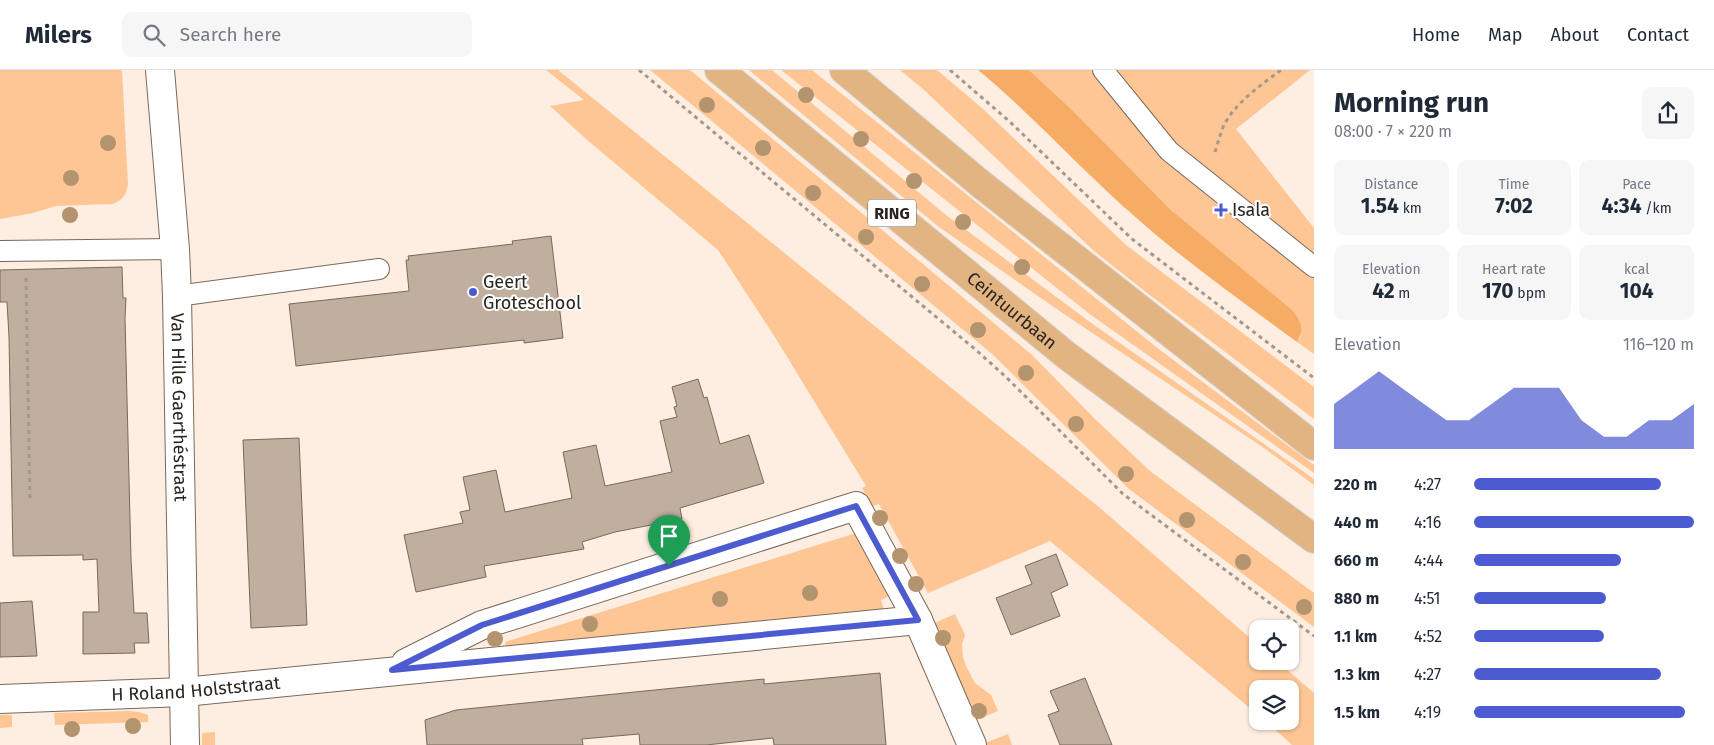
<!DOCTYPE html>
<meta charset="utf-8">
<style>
body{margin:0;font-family:"Fira Sans",sans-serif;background:#f6f6f7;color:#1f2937;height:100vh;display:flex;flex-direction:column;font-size:19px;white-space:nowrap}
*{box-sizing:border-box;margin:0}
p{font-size:16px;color:#747a83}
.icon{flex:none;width:28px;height:28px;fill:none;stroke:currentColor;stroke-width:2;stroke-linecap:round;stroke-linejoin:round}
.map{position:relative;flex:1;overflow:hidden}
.sheet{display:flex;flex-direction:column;background:#fff;width:400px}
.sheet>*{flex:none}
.fabs{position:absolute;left:1249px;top:550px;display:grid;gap:10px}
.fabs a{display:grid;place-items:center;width:50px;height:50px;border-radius:10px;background:#fff;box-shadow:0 1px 4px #0004;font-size:25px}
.pin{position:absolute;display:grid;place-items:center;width:42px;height:42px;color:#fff;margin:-51px -21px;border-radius:50% 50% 50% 0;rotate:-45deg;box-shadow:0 0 5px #0007}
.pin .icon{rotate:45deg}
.round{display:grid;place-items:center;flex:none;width:52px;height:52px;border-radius:10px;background:#f6f6f7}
.head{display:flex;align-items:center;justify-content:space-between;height:85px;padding:0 20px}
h1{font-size:28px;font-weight:700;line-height:38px}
.figures{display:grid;grid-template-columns:repeat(3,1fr);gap:8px;height:85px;padding:5px 20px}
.figures div{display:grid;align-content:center;border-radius:10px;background:#f6f6f7;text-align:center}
.figures b{font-size:21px;font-weight:700}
.figures small{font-size:14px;font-weight:400}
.figures p{font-size:14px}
.chart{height:140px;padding:10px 20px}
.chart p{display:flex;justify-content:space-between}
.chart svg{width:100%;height:90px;margin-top:5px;fill:#4d5bd0;opacity:.7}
ul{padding:0 20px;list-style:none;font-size:16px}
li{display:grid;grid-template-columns:80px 60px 1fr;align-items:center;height:38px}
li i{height:12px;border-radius:6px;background:#4d5bd0}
header{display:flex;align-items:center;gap:30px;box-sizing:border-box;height:70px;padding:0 25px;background:#fff;border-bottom:1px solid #e0e1e3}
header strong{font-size:24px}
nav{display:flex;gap:28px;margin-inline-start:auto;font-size:18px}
.search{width:350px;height:45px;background:#f6f6f7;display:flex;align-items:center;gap:12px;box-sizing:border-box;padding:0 18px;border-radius:10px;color:#747a83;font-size:19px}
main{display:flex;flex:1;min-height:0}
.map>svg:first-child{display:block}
.green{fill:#fdc694}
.forest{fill:#f6ac64}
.building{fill:#c0ae9e;stroke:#79695a}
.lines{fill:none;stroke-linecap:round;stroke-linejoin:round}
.service-casing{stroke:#7a695a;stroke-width:22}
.minor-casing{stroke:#7a695a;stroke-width:30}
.primary-casing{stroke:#d5d3d2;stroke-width:30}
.path{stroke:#a4988e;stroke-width:3;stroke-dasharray:4 4;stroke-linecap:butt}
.service{stroke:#fff;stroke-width:20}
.minor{stroke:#fff;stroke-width:28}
.primary{stroke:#e2b482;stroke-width:28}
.tree{fill:#b4936f}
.route-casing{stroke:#fff;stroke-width:10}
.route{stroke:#4d5bd0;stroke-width:6}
.poi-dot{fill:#4d5bd0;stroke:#fff;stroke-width:2}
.labels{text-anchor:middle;stroke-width:4;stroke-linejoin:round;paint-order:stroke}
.shield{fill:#fff;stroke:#6b6662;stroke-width:1}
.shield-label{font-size:16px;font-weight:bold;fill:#2b241e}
.poi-label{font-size:18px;fill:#2b241e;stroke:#fff;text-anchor:start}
.street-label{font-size:18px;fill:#2b241e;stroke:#fff}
</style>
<header>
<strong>Milers</strong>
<div class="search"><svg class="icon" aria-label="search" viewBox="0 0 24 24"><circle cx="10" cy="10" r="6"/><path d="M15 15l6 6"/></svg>Search here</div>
<nav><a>Home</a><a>Map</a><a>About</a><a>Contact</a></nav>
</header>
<main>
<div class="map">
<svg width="1314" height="675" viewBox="0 0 1314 675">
<rect width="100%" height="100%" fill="#feeee1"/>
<path class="green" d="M0 0H122L128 114C126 125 124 129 113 134L56 136 33 143 0 149Z
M546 0H558L1100 438 1257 574 1258 591H1277L1314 623V675H1292L1266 651H1290V619H1258L1257 644 1050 471 928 523 879 434 872 436 862 418 866 416 773 264 718 180 586 69 550 36 584 30Z
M650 0H690L1032 285 1096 350 1150 401 1314 523V557L1129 419 991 283Z
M749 0H772L946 145 1094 255 1314 409V415L1264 378 1061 242 939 157Z
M781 0H812L1160 280 1314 395V403L1091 245Z
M900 0H937L982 38 1126 175 1314 317V349L1147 223 1094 181 923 19Z
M1029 0H1310L1236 59 1314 158V284L1297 272 1301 266 1172 141 1071 39Z
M856 463 889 526 881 530 884 539 506 577 505 572Z
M955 544 965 565 962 574 963 587 966 596 975 613 991 625 998 641 976 650 932 554Z
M129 641 139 642 148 645V652L55 655 54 643Z
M0 645H12V657L0 658Z
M215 662V675H202V663Z
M1008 664 1012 675H986L985 673Z"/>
<path class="forest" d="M978 0H1029L1071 39 1172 141 1292 240C1301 251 1305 259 1297 272 1244 233 1189 194 1140 151 1084 103 1035 47 978 0Z"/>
<path class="building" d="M551 166 563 268 524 273V270L296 296 289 234 409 221 406 190H409L408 186 513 174 512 171Z
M122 197 123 228H126L125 248 131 489 134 543H147L149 573H134L135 583 83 584V542H99L97 489 83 490V485L13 486 9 267 7 232H0V200Z
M698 309 704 328 707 327 720 374 749 365 764 413 680 438 682 449 615 462 582 472 584 479 484 496 486 507 416 522 404 465 463 453 460 442 470 440 463 407 496 400 505 442 572 428 563 382 596 375 605 416 672 402 660 351 677 347 674 337 677 336 672 317Z
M299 368 307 555 251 558 243 370Z
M1056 484 1068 515 1051 523 1060 546 1011 565 996 528 1032 514 1025 496Z
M32 531 37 586 0 587V533Z
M880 603 886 675H774L773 668 706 675H640L639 664 582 669 583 675H427L425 650 456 640 764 609V614Z
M1085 608 1112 675H1060L1048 645 1059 641 1050 621Z"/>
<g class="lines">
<defs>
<path id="service" d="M1103 0 1169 81 1314 197
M0 181 175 179
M177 226 379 199"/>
<g id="minor">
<path id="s1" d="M160 0 175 179 177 226 185 675"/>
<path d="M406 593 482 555 856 436 918 550 972 675"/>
<path id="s2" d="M0 629 184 622 918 550"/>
</g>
<g id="primary">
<path id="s3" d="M719 0 1066 285 1314 469"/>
<path d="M844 0 982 115 1314 376"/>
</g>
</defs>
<use href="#service" class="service-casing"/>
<use href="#minor" class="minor-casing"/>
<use href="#primary" class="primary-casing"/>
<path class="path" d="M639 0 976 280 1006 307 1123 424 1314 566
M950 0 1009 51 1132 169 1314 308
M1215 82C1218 73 1220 64 1224 55 1236 32 1261 15 1281 0
M26 208 30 431"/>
<use href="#service" class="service"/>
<use href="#minor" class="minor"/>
<use href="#primary" class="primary"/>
</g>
<g class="tree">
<circle cx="806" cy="25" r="8"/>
<circle cx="707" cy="35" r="8"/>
<circle cx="861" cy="69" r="8"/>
<circle cx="108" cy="73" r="8"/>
<circle cx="763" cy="78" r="8"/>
<circle cx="71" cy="108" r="8"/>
<circle cx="914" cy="111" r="8"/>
<circle cx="813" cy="123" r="8"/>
<circle cx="70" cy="145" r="8"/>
<circle cx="963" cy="152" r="8"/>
<circle cx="866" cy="167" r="8"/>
<circle cx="1022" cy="197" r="8"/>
<circle cx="922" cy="214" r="8"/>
<circle cx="978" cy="260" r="8"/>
<circle cx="1026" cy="303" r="8"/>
<circle cx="1076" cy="354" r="8"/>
<circle cx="1126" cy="404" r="8"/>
<circle cx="880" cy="448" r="8"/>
<circle cx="1187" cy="450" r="8"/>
<circle cx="900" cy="486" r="8"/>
<circle cx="1243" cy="492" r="8"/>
<circle cx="916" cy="514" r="8"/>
<circle cx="810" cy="523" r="8"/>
<circle cx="720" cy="529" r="8"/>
<circle cx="1304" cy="537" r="8"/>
<circle cx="590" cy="554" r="8"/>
<circle cx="943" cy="568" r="8"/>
<circle cx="495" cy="569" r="8"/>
<circle cx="979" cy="641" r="8"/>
<circle cx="133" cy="656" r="8"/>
<circle cx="72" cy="659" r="8"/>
</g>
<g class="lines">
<defs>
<path id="route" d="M856 436 918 550 392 600 482 555Z"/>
</defs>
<use href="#route" class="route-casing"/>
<use href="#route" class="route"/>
</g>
<g class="poi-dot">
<path d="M1218.5 132.5h5v5h5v5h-5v5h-5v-5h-5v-5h5z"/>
<circle cx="473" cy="222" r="5"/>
</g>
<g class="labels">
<rect class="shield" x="868" y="129.5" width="48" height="27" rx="4"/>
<g class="shield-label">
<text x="892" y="149">RING</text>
</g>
<g class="poi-label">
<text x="1232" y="146">Isala</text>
<text x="483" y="218">Geert<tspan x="483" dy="21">Groteschool</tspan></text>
</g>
<g class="street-label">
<text dy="6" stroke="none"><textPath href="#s3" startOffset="379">Ceintuurbaan</textPath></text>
<text dy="6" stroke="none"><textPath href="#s1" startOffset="338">Van Hille Gaerthéstraat</textPath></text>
<text dy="6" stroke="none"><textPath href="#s2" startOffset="196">H Roland Holststraat</textPath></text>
</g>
</g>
</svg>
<div class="fabs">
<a><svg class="icon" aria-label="locate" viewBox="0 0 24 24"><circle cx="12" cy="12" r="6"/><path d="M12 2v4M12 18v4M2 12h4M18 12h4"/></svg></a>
<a><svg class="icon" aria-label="layers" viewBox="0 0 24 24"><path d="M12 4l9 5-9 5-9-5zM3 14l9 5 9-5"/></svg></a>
</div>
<div class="pin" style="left:669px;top:496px;background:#1e9e55"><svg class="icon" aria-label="arrive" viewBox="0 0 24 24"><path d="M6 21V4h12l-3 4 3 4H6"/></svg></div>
</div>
<section class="sheet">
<div class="head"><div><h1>Morning run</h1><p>08:00 · 7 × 220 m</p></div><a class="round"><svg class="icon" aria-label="share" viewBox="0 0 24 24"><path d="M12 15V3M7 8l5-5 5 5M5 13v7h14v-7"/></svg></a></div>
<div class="figures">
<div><p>Distance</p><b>1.54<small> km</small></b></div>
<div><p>Time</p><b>7:02</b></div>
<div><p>Pace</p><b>4:34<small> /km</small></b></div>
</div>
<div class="figures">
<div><p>Elevation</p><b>42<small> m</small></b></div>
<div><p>Heart rate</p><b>170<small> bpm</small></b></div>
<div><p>kcal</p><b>104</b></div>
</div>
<div class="chart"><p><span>Elevation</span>116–120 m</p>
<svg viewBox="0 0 160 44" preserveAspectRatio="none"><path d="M0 44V22L10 14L20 6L30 14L40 22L50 30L60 30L70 22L80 14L90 14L100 14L110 30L120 38L130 38L140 30L150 30L160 22V44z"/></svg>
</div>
<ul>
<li><b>220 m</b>4:27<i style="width:85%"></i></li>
<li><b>440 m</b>4:16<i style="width:100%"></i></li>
<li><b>660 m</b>4:44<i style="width:67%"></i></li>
<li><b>880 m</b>4:51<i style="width:60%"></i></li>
<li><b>1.1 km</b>4:52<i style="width:59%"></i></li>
<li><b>1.3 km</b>4:27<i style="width:85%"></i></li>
<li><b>1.5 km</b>4:19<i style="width:96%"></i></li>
</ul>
</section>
</main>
